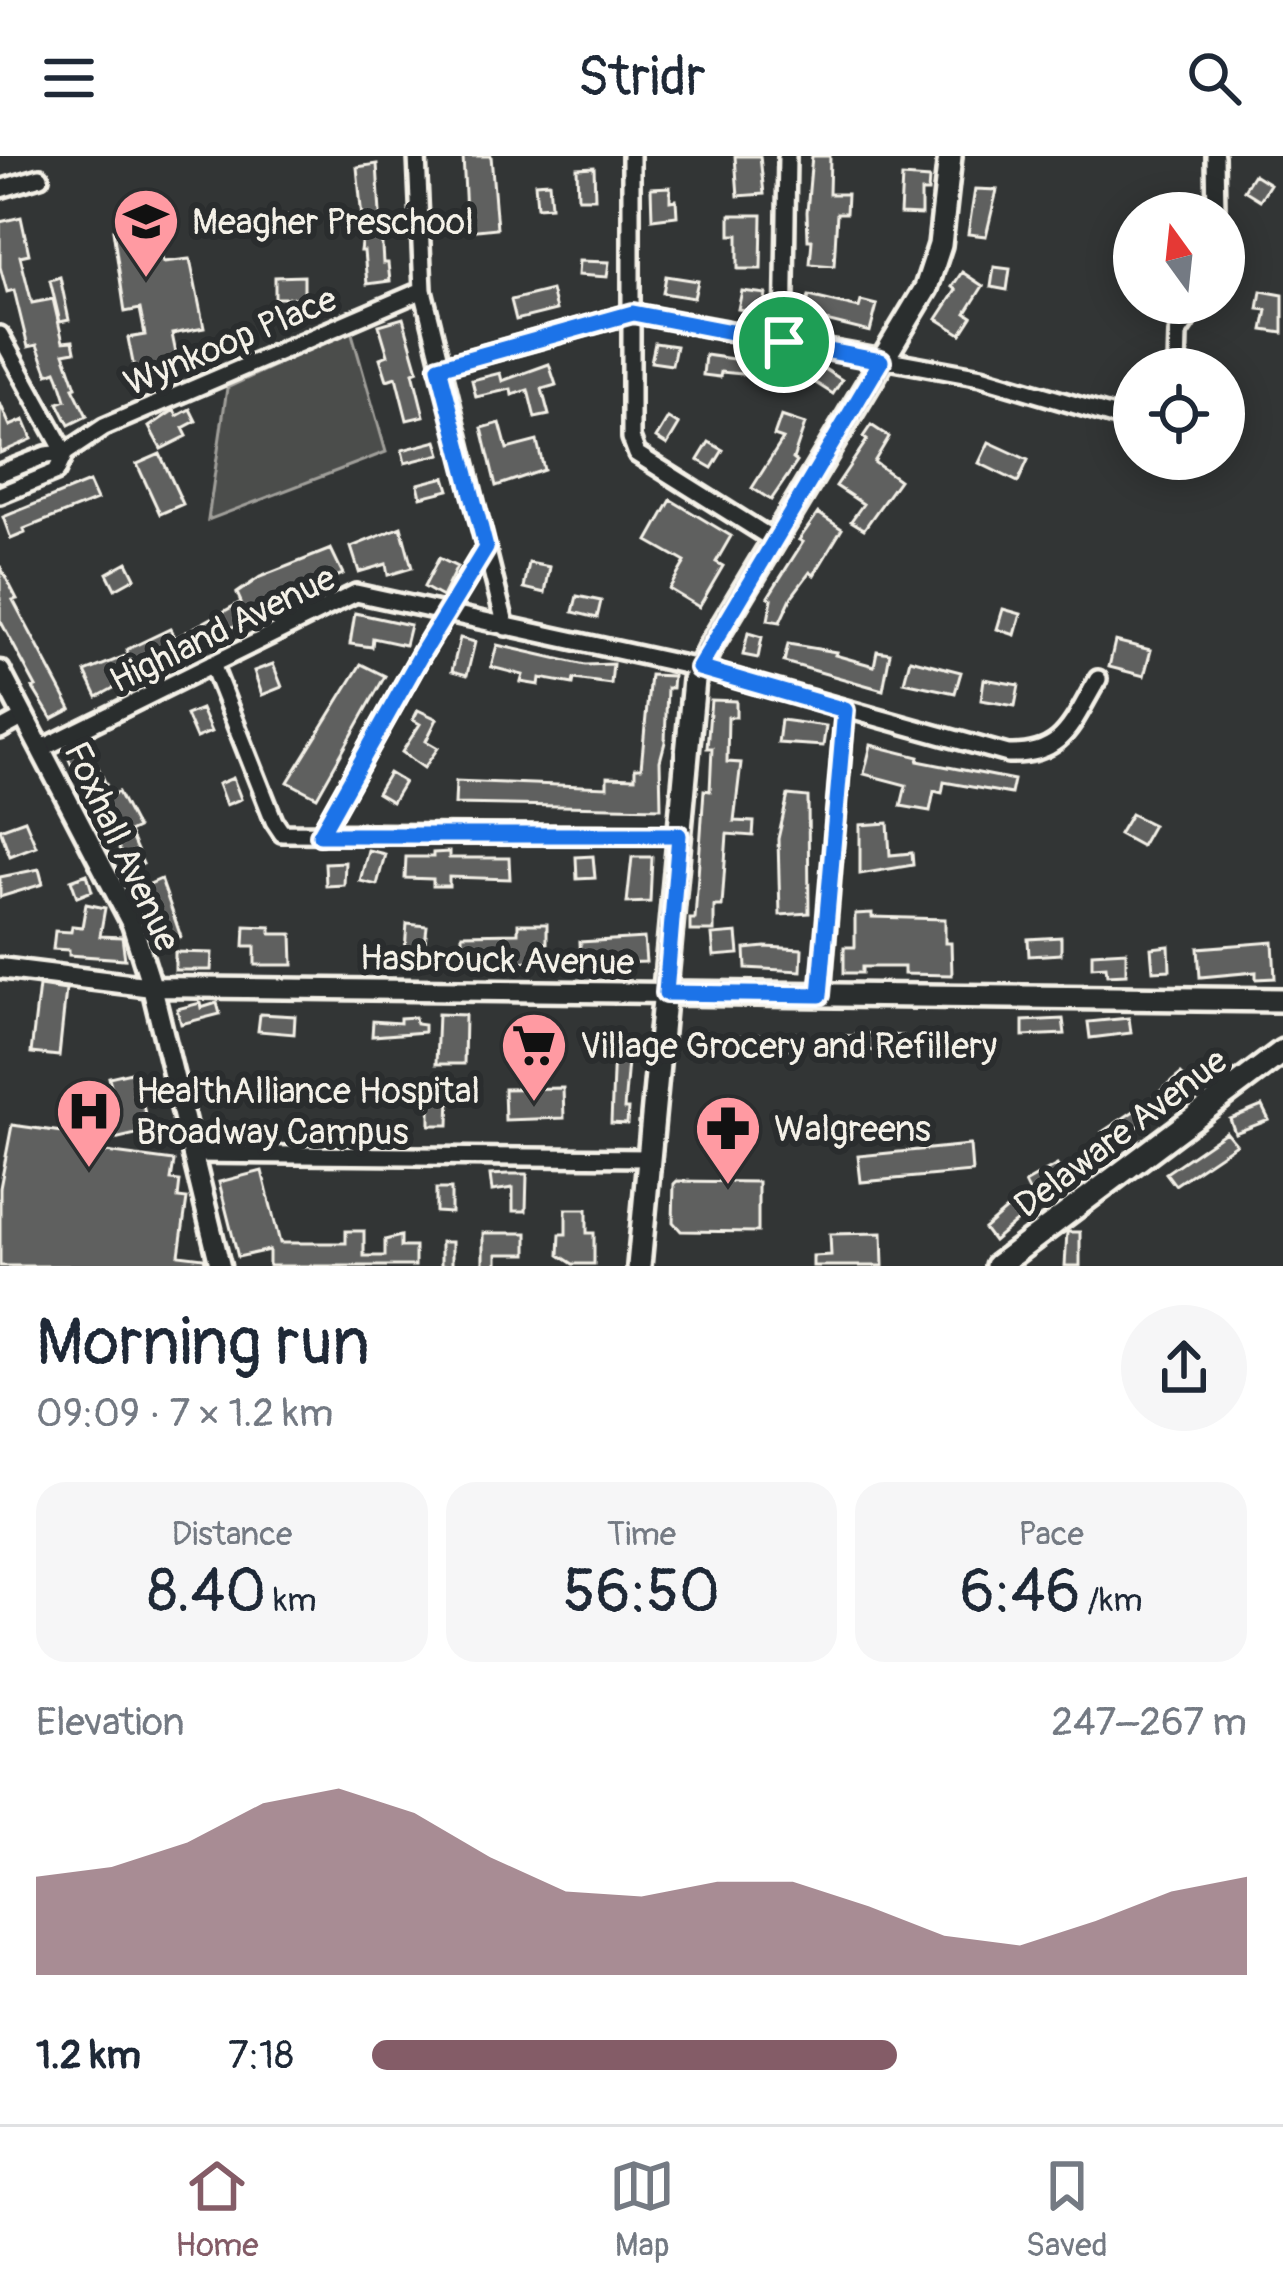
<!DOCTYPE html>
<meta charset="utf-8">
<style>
body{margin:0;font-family:Pangolin,sans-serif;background:#f6f6f7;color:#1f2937;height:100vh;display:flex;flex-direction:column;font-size:45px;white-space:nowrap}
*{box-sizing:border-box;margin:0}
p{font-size:39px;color:#747a83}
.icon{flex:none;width:66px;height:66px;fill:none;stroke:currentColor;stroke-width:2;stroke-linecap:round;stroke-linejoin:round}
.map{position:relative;height:1110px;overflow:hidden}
.panel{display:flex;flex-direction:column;background:#fff;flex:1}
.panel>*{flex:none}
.needle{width:78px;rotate:345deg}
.buttons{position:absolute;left:1113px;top:36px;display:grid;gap:24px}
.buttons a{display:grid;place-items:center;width:132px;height:132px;border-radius:50%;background:#fff;box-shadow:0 6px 30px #0003;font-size:60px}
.pin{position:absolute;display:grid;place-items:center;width:102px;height:102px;color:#fff;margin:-51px;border:6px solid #fff;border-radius:50%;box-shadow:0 3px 12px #0007}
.round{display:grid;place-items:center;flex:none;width:126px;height:126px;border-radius:63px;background:#f6f6f7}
.overview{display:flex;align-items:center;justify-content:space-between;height:204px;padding:0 36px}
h1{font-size:66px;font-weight:600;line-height:90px}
.metrics{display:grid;grid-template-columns:repeat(3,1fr);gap:18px;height:204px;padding:12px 36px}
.metrics div{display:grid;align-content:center;border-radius:30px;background:#f6f6f7;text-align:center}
.metrics b{font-size:60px;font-weight:600}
.metrics small{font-size:33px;font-weight:400}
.metrics p{font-size:33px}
.chart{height:336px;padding:24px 36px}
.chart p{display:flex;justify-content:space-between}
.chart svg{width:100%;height:216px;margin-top:12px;fill:#845c67;opacity:.7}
ul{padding:0 36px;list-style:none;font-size:39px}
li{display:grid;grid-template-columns:192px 144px 1fr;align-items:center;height:90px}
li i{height:30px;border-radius:15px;background:#845c67}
header{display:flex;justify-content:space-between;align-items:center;height:156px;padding:0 36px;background:#fff;font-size:54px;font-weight:600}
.tab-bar{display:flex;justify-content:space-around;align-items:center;height:168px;border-top:3px solid #e0e1e3;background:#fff;font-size:33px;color:#747a83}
.tab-bar a{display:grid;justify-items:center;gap:6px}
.tab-bar .on{color:#845c67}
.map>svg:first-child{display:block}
.green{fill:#4b4d4c;stroke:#a09f9a;stroke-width:3}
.building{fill:#5f605f;stroke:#f4f1e8;stroke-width:3}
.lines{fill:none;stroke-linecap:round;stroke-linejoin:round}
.minor-casing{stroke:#f4f1e8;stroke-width:24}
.tertiary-casing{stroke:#f4f1e8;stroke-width:27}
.secondary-casing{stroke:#f4f1e8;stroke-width:30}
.minor{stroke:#2a2d2e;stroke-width:15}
.tertiary{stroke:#2a2d2e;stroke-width:18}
.secondary{stroke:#2a2d2e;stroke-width:21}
.route-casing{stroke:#fff;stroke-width:24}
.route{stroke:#1a73e8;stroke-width:15}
.labels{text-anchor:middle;stroke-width:12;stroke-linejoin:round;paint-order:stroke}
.poi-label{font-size:36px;fill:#f4f1e8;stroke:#2a2d2e;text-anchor:start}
.street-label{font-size:36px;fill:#f4f1e8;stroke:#2a2d2e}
</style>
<header><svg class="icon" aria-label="menu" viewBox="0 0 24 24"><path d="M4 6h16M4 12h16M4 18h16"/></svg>Stridr<svg class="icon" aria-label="search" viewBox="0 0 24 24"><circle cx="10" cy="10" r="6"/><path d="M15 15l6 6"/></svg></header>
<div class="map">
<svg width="1283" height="1110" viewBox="0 0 1283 1110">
<rect width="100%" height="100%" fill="#323535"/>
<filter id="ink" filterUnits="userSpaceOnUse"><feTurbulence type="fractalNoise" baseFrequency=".00833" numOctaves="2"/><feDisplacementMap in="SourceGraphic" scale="24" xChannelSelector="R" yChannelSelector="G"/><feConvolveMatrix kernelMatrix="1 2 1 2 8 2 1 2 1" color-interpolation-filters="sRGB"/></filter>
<g filter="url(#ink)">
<path class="green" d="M351 174 386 296 208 364 227 232Z"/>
<path class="building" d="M463 0H491L497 72 467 75Z
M735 0H760L764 38 738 40Z
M812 0H830L829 38H847L846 57H837L834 110 810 108 812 84H808L807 56Z
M377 8 383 107H388L390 125 367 128 364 95H360L363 73 357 11Z
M594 11 595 42H578L577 12Z
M1254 18 1270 28 1260 44 1244 34Z
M902 21 929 23 928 36H921V59L900 58Z
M549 26 551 50 537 51 535 27Z
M670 31V45L676 44 677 60 652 63 651 32Z
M975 33 997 34 986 80 968 78Z
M310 58 312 73 286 75 285 60Z
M730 59H762L761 113H738V79H730Z
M21 61 29 98 20 100 32 147 53 143 63 186 73 185 75 195 64 197 76 231 73 232 87 260 69 269 58 247 66 244 59 222 56 215 48 218 37 189 28 191 14 134 7 136 0 111V66Z
M155 66 163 106 190 103 204 172 172 178 180 217 165 220 166 227 155 229 153 219 136 222 128 182 145 179 140 153 125 156 113 74Z
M579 105 609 106 607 121 578 119Z
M994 111 1010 113 1007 134 991 131Z
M962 116 983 130 966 157 972 161 961 178 937 163 956 134 952 131Z
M304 120V142H275V121Z
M666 120 698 125 694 142 663 137Z
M60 121 69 164 60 166 50 124Z
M551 134 556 154 516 164 511 144Z
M742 135 766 138 763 157 738 153Z
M1261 135 1283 139V177L1263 174 1267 154 1258 153Z
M809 140 859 152 861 145 877 149 870 176 822 164 820 172 802 168Z
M403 162 418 214 413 216 424 260 407 264 396 221 387 224 380 202 388 199 379 169Z
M655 187 676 190 672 209 651 206Z
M705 199 755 206 754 219 721 216 720 221 703 219Z
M549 208 556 229 542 233 549 259 535 262 528 234 512 239 511 233 476 241 472 224 500 217 502 225Z
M820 210 842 224 833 238 811 224Z
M0 247 10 270 24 264 32 283 0 297Z
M190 253 196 265 183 272 187 280 161 293 149 271 174 254 177 260Z
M781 260 805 268 793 303 797 306 771 344 752 332 783 283 774 280Z
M668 262 679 269 667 289 656 282Z
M500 267 507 293 537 285 544 314 496 330 482 272Z
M871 269 889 281 874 306 899 324 864 373 851 365 863 348 836 330 867 284 863 281Z
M437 285 441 298 405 307 402 294Z
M709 286 723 294 712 312 698 304Z
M989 286 1028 304 1018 326 979 307Z
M160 298 183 348 160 358 137 308Z
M445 321 449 334 421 341 418 328Z
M89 326 97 344 24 373 25 377 11 383 3 361Z
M671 344 731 380 716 406 723 410 699 451 669 433 685 406 648 385Z
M818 357 842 373 814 419 810 416 792 440 780 466 768 464 772 443 768 441 803 386 799 384Z
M401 371 412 412 388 419 386 408 359 416 351 391Z
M331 393 343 418 265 451 203 489 189 496 187 492 97 541 85 516 128 499 126 494 170 473 175 482 241 446 237 437 260 421Z
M439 402 457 411 442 441 424 431Z
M127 406 135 422 115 433 107 417Z
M529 407 550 411 545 437 524 432Z
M0 410 17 443 13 444 71 553 52 563 33 532 36 531 0 464Z
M577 440 601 445 597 462 573 456Z
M1003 453 1021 458 1015 479 997 473Z
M355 457 410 469 405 489 373 482 372 491 350 488Z
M748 477 762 481 758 502 743 499Z
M460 482 475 486 467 519 452 515Z
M1115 485 1151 494 1144 520 1109 511Z
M788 488 836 496 835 499 874 510 877 495 890 497 883 534 784 506Z
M497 489 585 509 613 508 611 528 574 523 573 528 540 522 539 529 521 526 523 519 491 511Z
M910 503 961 516 955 537 904 526Z
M273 508 282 531 262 539 254 515Z
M361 508 385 520 317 641 288 626Z
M650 519 673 520 672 532H667L665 586 660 605 661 652 455 648 456 625 607 631V621L635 622V612H641Z
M984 523 1019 529 1015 550 981 544Z
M711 544 736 545V561H728L727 606 741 607 734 665 754 666 753 680 727 678 722 750H714V775H690V763H695L704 634 710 635 712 592H707Z
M201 553 211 576 196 582 186 559Z
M418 554 437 563 426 585 438 592 424 612 402 596 420 568 413 564Z
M781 564 826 570 823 590 778 587Z
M871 589 919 601 918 605 1014 624 1011 638 944 626 942 637 934 635 930 655 901 650 906 629 864 618Z
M88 590 111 639 118 636 137 672 129 676 143 708 128 714 105 659 89 629 82 633 68 601Z
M389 617 404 626 392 646 377 637Z
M233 622 241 643 226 649 218 628Z
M788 639 808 641 809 757 780 759 778 683Z
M1131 658 1153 669 1141 690 1119 678Z
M25 664 36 690 10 700 0 673Z
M888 667 890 699 912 697 913 709 860 718V669Z
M368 694 385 698 377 729 360 725Z
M449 696V702H509L510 723 449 721V730H433V723L405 722 406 701H433V697Z
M593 700 595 722 577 723 576 701Z
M632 701H652L650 746 627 747Z
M345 706 344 729 326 730 325 707Z
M39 713 43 728 0 741V721Z
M87 718 92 735 77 741 71 724Z
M161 723 181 781 166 787 143 731Z
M86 748 105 752 100 780 122 781 125 803 69 799V794L53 793 55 775 71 776 72 770 82 771Z
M872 757V761L945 763V787H951L952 819 904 818V811H862V817H844V791H855V758Z
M407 768 427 770 424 796 405 794Z
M518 768H547V787H538V804L492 809V805H462V778L518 777Z
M245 770 271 771V778H292L293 809H255V790H244Z
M737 777 739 798 714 800 712 779Z
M1061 781V798L1029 800 1028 783Z
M644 782 646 806 581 808 580 786Z
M1273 786 1275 822 1256 823V816L1200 821 1198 792Z
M1169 790 1170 814 1153 815 1151 792Z
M765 791 802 793 801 815 746 812 745 793Z
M1126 795V818L1107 819 1106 810 1092 811V797Z
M175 796 212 797 211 814H175Z
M39 830 66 834 59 900 31 897Z
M200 847 201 852 217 847 220 858 181 868 177 853Z
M260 858 295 860 294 878 258 875Z
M438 858 465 859 464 908H436Z
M415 861 416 868 424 869V876L372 880 373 865 400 867V862Z
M1129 862 1131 877 1090 882 1088 866Z
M1063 863 1065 878 1023 880V865Z
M690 876H705V882L768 878V882L795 877 798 892 721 896V892L689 891Z
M856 877 903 880V895L835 894 836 879 856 880Z
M614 892 629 893 624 953H628L627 968 611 967Z
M135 915 149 975 76 992 174 1005 171 1024 180 1025 178 1042 187 1043 179 1099 204 1102 206 1110H0V1032L12 969 97 981 101 953 117 955 109 921Z
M1181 918 1192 929 1163 952 1153 941Z
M563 932 564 962 505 964 504 933Z
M430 938H450L449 969H430Z
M1262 950 1269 964 1235 977 1230 963Z
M1140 951 1145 966 1132 974 1129 970 1111 986 1102 976Z
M1226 976 1236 988 1175 1029 1166 1017Z
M970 989 972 1016 861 1026 858 1000Z
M1057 1009 1065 1021 1032 1041 1025 1027Z
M262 1015 280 1087H346V1075H364V1100H385V1084L401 1080V1091H415V1110H269V1094L238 1101 219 1026Z
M508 1018H527L526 1055H513V1032L492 1035 490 1019Z
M677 1025 758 1026V1076L681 1075 673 1066 674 1028Z
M436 1033H451V1057L436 1056Z
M1019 1043 1029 1055 993 1085 984 1073Z
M566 1053H587V1077H594V1108H573L559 1099 560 1078H566Z
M1067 1076H1080V1110H1065Z
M483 1077H527V1098H497V1110H483Z
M882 1077 883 1110H813V1100L831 1099 830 1078Z
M441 1086H452V1110H441Z"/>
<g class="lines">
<defs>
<path id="minor" d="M631 0V282L637 298 774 384
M1215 0 1216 57
M0 33 40 21
M0 179 65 297
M784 186 787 0
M439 211 633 157 981 221 1113 260H1134
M1177 213 1178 177 1198 147
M0 317 46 299 65 297 104 271 423 134
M0 339 56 316 65 297
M486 391 506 471
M212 508 274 665 282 677 679 679
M0 574 24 561
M41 593 356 437 699 512 1008 598C1065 600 1072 566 1098 523
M320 679 422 497 486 391 423 134 417 0
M821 839 845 554
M192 998 650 1002"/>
<path id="tertiary" d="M0 515 132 768 152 831 220 1110
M0 812 152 831 666 837"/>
<path id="secondary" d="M666 837 1283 844
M639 1110 694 524 709 493 926 132 940 89 950 0
M997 1110 1283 895"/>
</defs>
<use href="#minor" class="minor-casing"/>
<use href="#tertiary" class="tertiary-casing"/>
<use href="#secondary" class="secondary-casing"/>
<use href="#minor" class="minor"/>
<use href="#tertiary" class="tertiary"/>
<use href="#secondary" class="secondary"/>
</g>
</g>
<g class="lines" filter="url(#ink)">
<defs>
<path id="route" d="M633 157 881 205 699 512 845 554 820 839 666 837 679 679H320L422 497 486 392 439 211Z"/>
</defs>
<use href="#route" class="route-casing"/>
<use href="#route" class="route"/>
</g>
<defs>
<symbol id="school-pin" viewBox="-11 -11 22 30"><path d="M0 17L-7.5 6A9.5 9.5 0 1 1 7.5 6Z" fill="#ff9aa2" stroke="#2a2d2e"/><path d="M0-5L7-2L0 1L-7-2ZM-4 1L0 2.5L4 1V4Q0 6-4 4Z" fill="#111"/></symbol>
<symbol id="supermarket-pin" viewBox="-11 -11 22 30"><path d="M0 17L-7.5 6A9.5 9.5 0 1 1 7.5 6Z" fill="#ff9aa2" stroke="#2a2d2e"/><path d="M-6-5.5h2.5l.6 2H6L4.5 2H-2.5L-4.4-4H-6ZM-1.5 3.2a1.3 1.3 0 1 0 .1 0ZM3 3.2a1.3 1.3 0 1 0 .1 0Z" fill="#111"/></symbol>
<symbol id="hospital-pin" viewBox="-11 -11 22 30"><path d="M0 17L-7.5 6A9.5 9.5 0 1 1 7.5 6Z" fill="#ff9aa2" stroke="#2a2d2e"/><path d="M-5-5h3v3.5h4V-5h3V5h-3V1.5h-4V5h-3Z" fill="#111"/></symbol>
<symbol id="pharmacy-pin" viewBox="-11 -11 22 30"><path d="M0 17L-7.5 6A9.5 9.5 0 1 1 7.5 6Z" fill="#ff9aa2" stroke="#2a2d2e"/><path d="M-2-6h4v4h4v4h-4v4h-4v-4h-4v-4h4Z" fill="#111"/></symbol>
</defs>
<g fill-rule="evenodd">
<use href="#school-pin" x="108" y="27" width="76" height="104"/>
<use href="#supermarket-pin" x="496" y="851" width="76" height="104"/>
<use href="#hospital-pin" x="51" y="917" width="76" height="104"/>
<use href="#pharmacy-pin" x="690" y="934" width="76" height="104"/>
</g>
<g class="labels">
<g class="poi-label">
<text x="192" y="78">Meagher Preschool</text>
<text x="580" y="902">Village Grocery and Refillery</text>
<text x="136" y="947">HealthAlliance Hospital<tspan x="136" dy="41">Broadway Campus</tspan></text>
<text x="774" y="985">Walgreens</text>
</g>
<g class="street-label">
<text transform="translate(230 184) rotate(-23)" y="13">Wynkoop Place</text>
<text transform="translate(222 472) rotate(-26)" y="13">Highland Avenue</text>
<text transform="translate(123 690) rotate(65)" y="13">Foxhall Avenue</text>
<text transform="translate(497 803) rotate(1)" y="13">Hasbrouck Avenue</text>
<text transform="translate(1120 976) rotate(-37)" y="13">Delaware Avenue</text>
</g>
</g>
</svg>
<div class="buttons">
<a><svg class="needle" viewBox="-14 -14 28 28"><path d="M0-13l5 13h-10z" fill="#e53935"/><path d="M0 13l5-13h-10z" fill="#747a83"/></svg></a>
<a><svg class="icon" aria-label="locate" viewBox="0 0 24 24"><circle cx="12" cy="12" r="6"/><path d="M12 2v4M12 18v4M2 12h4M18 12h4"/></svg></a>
</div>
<div class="pin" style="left:784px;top:186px;background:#1e9e55"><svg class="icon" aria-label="arrive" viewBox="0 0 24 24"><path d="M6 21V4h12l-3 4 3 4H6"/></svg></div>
</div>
<section class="panel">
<div class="overview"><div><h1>Morning run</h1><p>09:09 · 7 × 1.2 km</p></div><a class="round"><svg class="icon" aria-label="share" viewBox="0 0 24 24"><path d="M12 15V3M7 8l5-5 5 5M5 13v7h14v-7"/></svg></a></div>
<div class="metrics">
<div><p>Distance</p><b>8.40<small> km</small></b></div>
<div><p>Time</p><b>56:50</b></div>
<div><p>Pace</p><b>6:46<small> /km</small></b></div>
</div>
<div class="chart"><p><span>Elevation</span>247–267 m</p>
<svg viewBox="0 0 160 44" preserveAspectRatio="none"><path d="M0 44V24L10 22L20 17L30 9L40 6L50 11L60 20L70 27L80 28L90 25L100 25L110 30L120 36L130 38L140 33L150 27L160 24V44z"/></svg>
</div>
<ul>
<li><b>1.2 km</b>7:18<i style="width:60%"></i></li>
</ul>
</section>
<nav class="tab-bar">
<a class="on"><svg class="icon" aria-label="home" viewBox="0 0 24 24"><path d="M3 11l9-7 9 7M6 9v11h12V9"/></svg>Home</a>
<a><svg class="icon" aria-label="map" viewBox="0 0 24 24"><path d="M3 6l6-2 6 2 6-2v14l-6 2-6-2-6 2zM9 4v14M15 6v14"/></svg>Map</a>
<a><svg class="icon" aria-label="saved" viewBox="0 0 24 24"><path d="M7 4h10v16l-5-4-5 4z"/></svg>Saved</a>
</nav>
